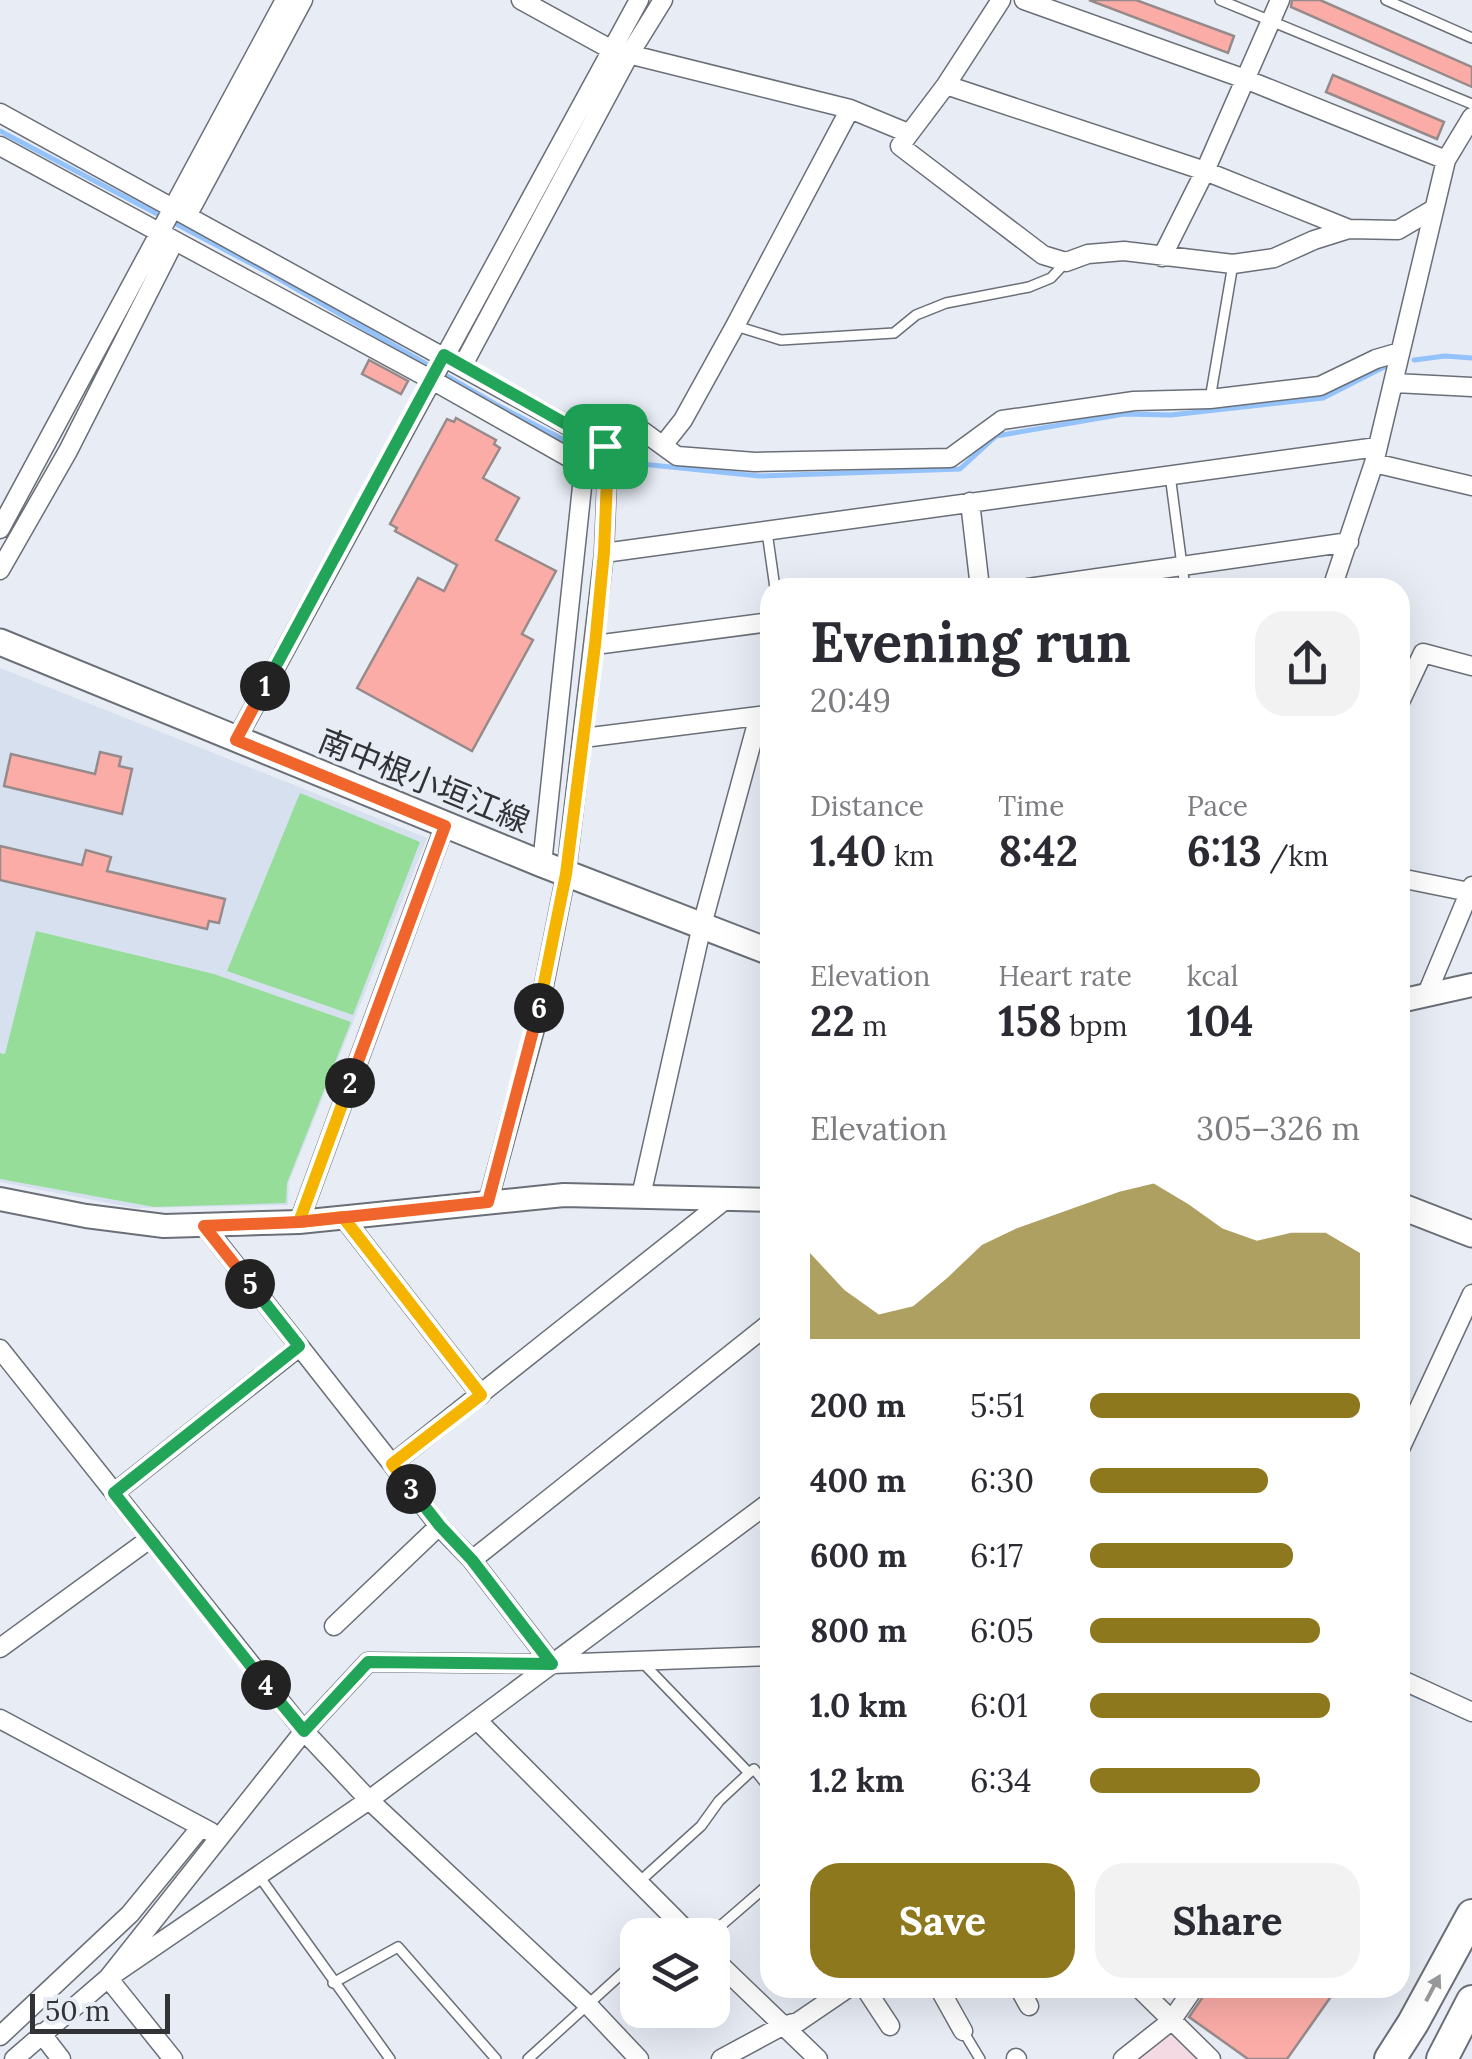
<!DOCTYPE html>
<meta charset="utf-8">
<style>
body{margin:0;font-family:Lora,"Noto Sans JP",serif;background:#f2f2f3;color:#2b2b33;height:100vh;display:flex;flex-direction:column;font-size:38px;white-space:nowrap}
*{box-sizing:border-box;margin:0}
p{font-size:32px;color:#7c7c81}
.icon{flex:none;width:55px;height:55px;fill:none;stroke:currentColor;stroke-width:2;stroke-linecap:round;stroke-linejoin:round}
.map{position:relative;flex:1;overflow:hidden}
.sheet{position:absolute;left:760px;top:578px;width:650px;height:1420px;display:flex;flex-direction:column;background:#fff;border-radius:30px;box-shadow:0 10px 40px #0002}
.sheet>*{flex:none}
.buttons{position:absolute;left:620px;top:1918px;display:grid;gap:20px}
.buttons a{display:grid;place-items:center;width:110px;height:110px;border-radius:20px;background:#fff;box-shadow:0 10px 40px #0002;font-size:50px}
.scale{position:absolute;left:30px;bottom:25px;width:140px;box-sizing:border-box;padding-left:10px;border:5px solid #313337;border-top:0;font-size:28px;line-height:35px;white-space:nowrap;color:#313337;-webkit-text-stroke:8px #e7ecf5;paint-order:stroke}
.pin{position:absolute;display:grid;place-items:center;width:85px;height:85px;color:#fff;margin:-42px;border-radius:20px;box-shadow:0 5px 15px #0006}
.km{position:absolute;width:50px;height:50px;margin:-25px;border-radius:50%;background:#222;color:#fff;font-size:28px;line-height:50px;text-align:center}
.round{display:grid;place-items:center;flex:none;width:105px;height:105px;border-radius:30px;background:#f2f2f3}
.overview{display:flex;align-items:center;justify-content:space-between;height:170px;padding:0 50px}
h1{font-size:55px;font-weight:700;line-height:75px}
.metrics{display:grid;grid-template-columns:repeat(3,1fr);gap:15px;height:170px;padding:10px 50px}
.metrics div{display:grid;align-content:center}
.metrics b{font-size:42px;font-weight:700}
.metrics small{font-size:28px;font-weight:400}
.metrics p{font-size:28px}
.chart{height:280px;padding:20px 50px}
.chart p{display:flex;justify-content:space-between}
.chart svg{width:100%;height:180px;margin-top:10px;fill:#8d781d;opacity:.7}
.primary-button{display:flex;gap:20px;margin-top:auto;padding:20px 50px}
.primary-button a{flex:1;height:115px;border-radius:30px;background:#8d781d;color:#fff;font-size:40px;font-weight:700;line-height:115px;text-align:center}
.primary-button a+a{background:#f2f2f3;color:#2b2b33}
ul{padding:0 50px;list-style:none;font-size:32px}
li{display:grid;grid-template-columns:160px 120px 1fr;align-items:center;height:75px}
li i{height:25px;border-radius:12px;background:#8d781d}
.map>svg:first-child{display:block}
.built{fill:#d7e0ef}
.industrial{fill:#f4dae2}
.green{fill:#96dd9a}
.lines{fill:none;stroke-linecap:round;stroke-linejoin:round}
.stream{stroke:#94c2fb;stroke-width:5}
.building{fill:#fbaca7;stroke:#968b8a;stroke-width:2.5}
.service-casing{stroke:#6a6f77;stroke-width:12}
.minor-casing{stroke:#6a6f77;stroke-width:21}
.tertiary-casing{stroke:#6a6f77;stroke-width:26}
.secondary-casing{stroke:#6a6f77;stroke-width:29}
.trunk-casing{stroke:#6a6f77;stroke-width:34}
.service{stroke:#fff;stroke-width:9}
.minor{stroke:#fff;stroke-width:18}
.tertiary{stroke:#fff;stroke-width:22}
.secondary{stroke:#fff;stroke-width:25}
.trunk{stroke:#fff;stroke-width:30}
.oneway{fill:#98999b}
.split-1-casing{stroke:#fff;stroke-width:20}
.split-2-casing{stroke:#fff;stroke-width:20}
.split-3-casing{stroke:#fff;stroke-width:20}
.split-4-casing{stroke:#fff;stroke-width:20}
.split-5-casing{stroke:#fff;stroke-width:20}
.split-6-casing{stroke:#fff;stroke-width:20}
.split-7-casing{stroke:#fff;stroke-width:20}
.split-1{stroke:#22a559;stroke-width:12}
.split-2{stroke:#f0652b;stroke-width:12}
.split-3{stroke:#f5b400;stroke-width:12}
.split-4{stroke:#22a559;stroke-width:12}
.split-5{stroke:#22a559;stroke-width:12}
.split-6{stroke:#f0652b;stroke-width:12}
.split-7{stroke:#f5b400;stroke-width:12}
.labels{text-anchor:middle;stroke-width:8;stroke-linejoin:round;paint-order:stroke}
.street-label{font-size:32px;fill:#313337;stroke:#e7ecf5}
</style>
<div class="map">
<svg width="1472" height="2059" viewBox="0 0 1472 2059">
<rect width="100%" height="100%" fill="#e7ecf5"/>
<path class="built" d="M0 668 427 838 289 1182 288 1205 135 1208 0 1182Z"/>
<path class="industrial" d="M1173 2031 1202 2059H1138Z"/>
<path class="green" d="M300 793 420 842 353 1015 227 971Z
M36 931 214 974 351 1022 287 1183 286 1203 154 1207 0 1179V1053L5 1054Z"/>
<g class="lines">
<path class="stream" d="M0 131 269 273 497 405 601 459
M1414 360 1445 356 1472 358
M612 461 759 476 960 469 996 436 1124 414 1171 415 1323 398 1390 364
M1400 1689 1424 1699"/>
</g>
<path class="building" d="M1089 0H1136L1234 36 1228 53Z
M1292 0H1320L1472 67V87L1291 7Z
M1333 75 1444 122 1437 139 1326 92Z
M369 360 408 381 401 394 362 374Z
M456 418 496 440 494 444 500 448 483 478 519 498 496 540 556 571 522 634 533 640 472 751 357 688 418 578 444 591 457 565 395 531 397 528 390 524 447 419 454 422Z
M100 752 121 757 119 766 132 769 122 814 4 786 11 754 95 774Z
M0 846 82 865 86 850 111 857 107 871 225 899 219 923 209 921 207 929 0 880Z
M1209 1988H1337L1287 2059H1248L1189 2017Z"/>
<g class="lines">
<defs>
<path id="service" d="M1220 0 1472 104
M1386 0 1472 38
M736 326 781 340 894 333 916 315 946 303 1029 287 1051 278 1066 262
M1210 399 1233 264
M1170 475 1185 588
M767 532 775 588
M642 1662 749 1773 754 1769 770 1789
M259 1876 390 2059
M639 1882 701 1826 719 1801 749 1773
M662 1935 677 1921
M710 1935 770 1883
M333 1983 398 1947 496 2059
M963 2031 980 2059
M528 2059 638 1959"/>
<path id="minor" d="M521 0 612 50 850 109 908 133
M1001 0 946 85 900 146 1043 255 1066 262 1088 254 1124 251 1233 264 1274 258 1314 240 1349 229 1398 230 1432 210
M1024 0 1245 79 1446 160
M946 85 1205 171 1349 229
M0 113 605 446
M0 146 432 380 607 479
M187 216 303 0
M1162 257 1205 171 1280 0
M463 365 629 55 663 0
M1395 383 1472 387
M664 444 683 420 735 326 850 109
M1374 463 1472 486
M970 502 980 588
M0 529 285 0
M604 553 1377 447
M0 570 68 451 174 242
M1028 588 1349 542
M1332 588 1374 463 1446 160 1472 117
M595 645 770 622
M1400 702 1423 653 1472 666
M583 738 766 715
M236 740 639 0
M542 864 584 468
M1400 878 1469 892
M1426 996 1472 886
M641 1196 702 925 759 716
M488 1202 536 1025 566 874 604 553 607 479 605 423 637 427 677 456 755 462 950 458 1002 420 1134 401 1210 399 1320 386 1376 359 1400 352
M343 1217 481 1395
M299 1222 445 825
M204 1225 392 1464 725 1200
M0 1349 304 1731 369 1800 589 2006 639 2059
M1400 1449 1472 1294
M392 1464 439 1526 472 1560 552 1664
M114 1493 299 1347
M472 1560 770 1323
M334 1626 439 1526
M0 1648 151 1538
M1400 1679 1472 1712
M0 1719 211 1832
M477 1720 691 1935
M712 1957 818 2059
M865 1988 890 2026
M939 1988 963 2031
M1019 1988 1029 2006
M1139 1988 1211 2059
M41 2033 61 2059
M0 2036 130 1914 201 1827
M1016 2058 1017 2059
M14 2059 108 1978 304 1731 368 1662 552 1664 770 1656
M173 2059 108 1978 369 1800 770 1502
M721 2059 782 2026 798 2022 848 1988
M1123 2059 1171 2021 1194 1988"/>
<path id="tertiary" d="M1400 1001 1472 985
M0 1199 86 1216 164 1226 299 1222 564 1195 770 1200"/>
<path id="secondary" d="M0 642 542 864 770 952
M1400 1206 1472 1234"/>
<path id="trunk" d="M1390 2059 1413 2023 1472 1915
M1442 2059 1472 2001"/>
</defs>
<use href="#service" class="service-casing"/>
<use href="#minor" class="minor-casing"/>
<use href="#tertiary" class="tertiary-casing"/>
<use href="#secondary" class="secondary-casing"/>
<use href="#trunk" class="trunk-casing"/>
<use href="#service" class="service"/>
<use href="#minor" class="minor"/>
<use href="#tertiary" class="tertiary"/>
<use href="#secondary" class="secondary"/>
<use href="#trunk" class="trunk"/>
</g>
<defs><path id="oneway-solid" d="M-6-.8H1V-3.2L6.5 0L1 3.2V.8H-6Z" transform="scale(2.5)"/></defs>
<use class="oneway" href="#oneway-solid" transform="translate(1433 1988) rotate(-62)"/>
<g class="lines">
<defs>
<path id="split-1" d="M265 686 444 355 605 446"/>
<path id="split-2" d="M265 686 236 740 445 826 350 1083"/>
<path id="split-3" d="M350 1083 299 1222 343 1217 481 1395 392 1464 411 1489"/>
<path id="split-4" d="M266 1685 304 1731 368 1662 552 1664 472 1560 440 1526 411 1489"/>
<path id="split-5" d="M250 1284 299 1346 114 1493 266 1685"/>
<path id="split-6" d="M250 1284 204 1226 299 1222 488 1202 539 1008"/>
<path id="split-7" d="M539 1008 566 874 595 645 604 552 607 479 605 446"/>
</defs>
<use href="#split-1" class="split-1-casing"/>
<use href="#split-2" class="split-2-casing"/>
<use href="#split-3" class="split-3-casing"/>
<use href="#split-4" class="split-4-casing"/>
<use href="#split-5" class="split-5-casing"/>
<use href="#split-6" class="split-6-casing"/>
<use href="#split-7" class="split-7-casing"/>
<use href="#split-1" class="split-1"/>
<use href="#split-2" class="split-2"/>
<use href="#split-3" class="split-3"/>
<use href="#split-4" class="split-4"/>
<use href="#split-5" class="split-5"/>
<use href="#split-6" class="split-6"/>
<use href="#split-7" class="split-7"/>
</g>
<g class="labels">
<g class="street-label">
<text transform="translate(424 781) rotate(22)" y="11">南中根小垣江線</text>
</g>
</g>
</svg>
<div class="buttons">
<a><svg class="icon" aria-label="layers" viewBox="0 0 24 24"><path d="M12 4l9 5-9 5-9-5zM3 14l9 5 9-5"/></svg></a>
</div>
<div class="scale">50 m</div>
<div class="pin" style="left:605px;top:446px;background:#1e9e55"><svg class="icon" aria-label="arrive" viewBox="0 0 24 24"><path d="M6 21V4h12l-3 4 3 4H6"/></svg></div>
<b class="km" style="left:265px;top:686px">1</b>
<b class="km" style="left:350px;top:1083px">2</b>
<b class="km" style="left:411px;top:1489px">3</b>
<b class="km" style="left:266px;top:1685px">4</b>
<b class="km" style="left:250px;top:1284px">5</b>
<b class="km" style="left:539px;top:1008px">6</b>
<section class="sheet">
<div class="overview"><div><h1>Evening run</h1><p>20:49</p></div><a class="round"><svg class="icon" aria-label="share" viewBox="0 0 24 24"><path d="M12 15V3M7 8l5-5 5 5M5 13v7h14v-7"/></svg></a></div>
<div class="metrics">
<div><p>Distance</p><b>1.40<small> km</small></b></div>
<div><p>Time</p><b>8:42</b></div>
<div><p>Pace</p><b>6:13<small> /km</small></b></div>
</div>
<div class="metrics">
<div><p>Elevation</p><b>22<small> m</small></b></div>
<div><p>Heart rate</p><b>158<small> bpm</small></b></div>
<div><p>kcal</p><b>104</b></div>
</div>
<div class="chart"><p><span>Elevation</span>305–326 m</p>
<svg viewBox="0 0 160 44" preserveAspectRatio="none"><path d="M0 44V23L10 32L20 38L30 36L40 29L50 21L60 17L70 14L80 11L90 8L100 6L110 11L120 17L130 20L140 18L150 18L160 23V44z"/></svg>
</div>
<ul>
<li><b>200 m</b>5:51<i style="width:100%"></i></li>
<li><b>400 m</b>6:30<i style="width:66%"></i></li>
<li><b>600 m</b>6:17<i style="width:75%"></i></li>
<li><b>800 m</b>6:05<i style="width:85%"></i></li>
<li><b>1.0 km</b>6:01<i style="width:89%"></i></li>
<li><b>1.2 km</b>6:34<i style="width:63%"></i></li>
</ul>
<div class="primary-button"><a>Save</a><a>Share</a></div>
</section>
</div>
